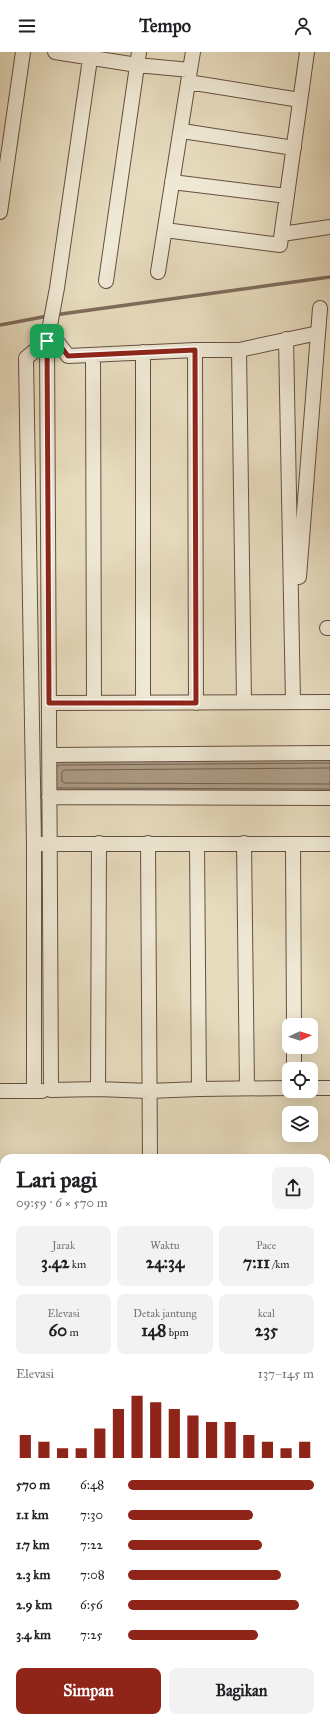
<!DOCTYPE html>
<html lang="id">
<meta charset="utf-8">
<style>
body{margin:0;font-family:"IM FELL Great Primer",serif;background:#f2f2f2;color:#202124;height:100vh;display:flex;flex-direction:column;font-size:15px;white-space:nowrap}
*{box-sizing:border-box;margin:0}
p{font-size:13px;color:#757577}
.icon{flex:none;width:22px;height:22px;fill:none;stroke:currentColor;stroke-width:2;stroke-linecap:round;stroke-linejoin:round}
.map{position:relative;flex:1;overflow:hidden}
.details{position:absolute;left:0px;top:1102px;width:330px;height:568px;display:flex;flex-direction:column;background:#fff;border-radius:12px 12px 0 0;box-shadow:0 4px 16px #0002}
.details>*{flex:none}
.needle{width:26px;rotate:87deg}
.fabs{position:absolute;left:282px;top:966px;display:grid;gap:8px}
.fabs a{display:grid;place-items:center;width:36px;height:36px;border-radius:8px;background:#fff;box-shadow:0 4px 16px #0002;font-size:20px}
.pin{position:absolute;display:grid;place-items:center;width:34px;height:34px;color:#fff;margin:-17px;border-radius:8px;box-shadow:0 2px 6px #0006}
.round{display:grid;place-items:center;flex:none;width:42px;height:42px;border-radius:8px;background:#f2f2f2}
.overview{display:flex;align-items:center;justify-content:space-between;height:68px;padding:0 16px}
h1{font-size:22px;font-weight:800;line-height:30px}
.stats{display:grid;grid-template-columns:repeat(3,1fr);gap:6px;height:68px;padding:4px 16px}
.stats div{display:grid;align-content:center;border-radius:8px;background:#f2f2f2;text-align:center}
.stats b{font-size:17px;font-weight:800}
.stats small{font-size:11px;font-weight:400}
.stats p{font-size:11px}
.chart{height:112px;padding:8px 16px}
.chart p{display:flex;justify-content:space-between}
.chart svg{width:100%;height:72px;margin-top:4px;stroke:#8f2418;stroke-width:6}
.action{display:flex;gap:8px;margin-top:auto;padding:8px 16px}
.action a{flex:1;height:46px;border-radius:8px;background:#8f2418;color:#fff;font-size:16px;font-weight:800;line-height:46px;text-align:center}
.action a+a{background:#f2f2f2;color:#202124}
ul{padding:0 16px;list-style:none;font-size:13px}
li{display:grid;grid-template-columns:64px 48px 1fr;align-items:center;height:30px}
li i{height:10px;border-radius:5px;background:#8f2418}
header{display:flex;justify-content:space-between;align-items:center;height:52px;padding:0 16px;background:#fff;font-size:18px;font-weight:800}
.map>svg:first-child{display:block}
.water{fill:#ac9c85;stroke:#7e6b5a}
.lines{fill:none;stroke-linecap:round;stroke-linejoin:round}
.shore{stroke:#735f4f;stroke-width:1}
.stream{stroke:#7e6b5a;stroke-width:3.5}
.minor-casing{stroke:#655042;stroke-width:16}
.minor{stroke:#efe8d4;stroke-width:14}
.route-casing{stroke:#fff;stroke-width:8}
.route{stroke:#8f2418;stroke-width:5}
</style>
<header><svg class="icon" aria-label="menu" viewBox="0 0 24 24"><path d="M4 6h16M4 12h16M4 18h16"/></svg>Tempo<svg class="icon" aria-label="person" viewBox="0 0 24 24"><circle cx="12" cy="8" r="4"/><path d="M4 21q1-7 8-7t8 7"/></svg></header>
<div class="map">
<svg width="330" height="1670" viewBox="0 0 330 1670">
<rect width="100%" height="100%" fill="#e6dbbd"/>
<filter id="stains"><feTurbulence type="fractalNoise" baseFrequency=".005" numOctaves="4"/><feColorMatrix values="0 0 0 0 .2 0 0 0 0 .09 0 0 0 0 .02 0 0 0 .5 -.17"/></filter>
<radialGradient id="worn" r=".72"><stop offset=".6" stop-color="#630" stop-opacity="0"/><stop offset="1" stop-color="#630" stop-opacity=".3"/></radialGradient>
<path class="water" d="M330 707V741L53 740V709Z"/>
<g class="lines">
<path class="shore" d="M57 715 59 713 330 711
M330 716 64 718 62 720V729L64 731 330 732
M57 736 330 737"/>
<path class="stream" d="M54 263 330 225
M0 273 48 264"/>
<defs>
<path id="minor" d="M55 0 137 13 190 18 158 220
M91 0 57 236 47 289 51 1038 98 1037 149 1039 199 1037 289 1036
M190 18 193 0
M188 30 300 48
M182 79 294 96
M172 130 287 144
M0 160 23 0
M165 178 280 193 307 0
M282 182 330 175
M106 229 139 0
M49 279 68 304 195 298H239L318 281
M286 287 293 650
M195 298 196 651
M239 298 244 650
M143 300V651
M93 303 94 651
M299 525 320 256
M327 576H330
M49 651 330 650
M49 703 330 701
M49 745 330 746
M148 791 150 1106
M244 791 247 1036
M34 792 26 306 47 289
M197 792 199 1037
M293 792 294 973
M294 995V1017
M311 1036H330
M98 1037 99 791
M0 1039H42
M34 1039V792H330
M326 1135H330
M326 1154H330
M326 1203H330
M326 1251H330
M0 1252H4
M0 1601H4"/>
</defs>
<use href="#minor" class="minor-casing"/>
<use href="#minor" class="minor"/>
</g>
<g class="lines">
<defs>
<path id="route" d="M49 279 68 304 195 298 196 651H49L47 289Z"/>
</defs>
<use href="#route" class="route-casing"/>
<use href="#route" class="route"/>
</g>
<rect width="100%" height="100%" filter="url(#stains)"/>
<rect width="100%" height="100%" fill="url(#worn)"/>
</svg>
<div class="fabs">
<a><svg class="needle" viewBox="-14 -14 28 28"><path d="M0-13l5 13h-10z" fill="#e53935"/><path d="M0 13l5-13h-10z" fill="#757577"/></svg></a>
<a><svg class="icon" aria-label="locate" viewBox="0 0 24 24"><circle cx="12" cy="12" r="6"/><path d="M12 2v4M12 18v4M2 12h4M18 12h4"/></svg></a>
<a><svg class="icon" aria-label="layers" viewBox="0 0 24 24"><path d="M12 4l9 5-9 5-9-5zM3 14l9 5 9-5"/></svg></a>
</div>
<div class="pin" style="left:47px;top:289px;background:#1e9e55"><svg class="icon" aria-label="arrive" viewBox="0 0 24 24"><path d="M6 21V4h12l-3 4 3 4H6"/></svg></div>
<section class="details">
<div class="overview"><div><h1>Lari pagi</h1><p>09:59 · 6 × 570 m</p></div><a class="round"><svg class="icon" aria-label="share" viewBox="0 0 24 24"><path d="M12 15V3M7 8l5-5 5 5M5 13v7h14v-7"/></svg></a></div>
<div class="stats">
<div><p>Jarak</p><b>3.42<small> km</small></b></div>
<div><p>Waktu</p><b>24:34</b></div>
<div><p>Pace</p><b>7:11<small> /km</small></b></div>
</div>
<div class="stats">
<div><p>Elevasi</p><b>60<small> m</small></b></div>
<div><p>Detak jantung</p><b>148<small> bpm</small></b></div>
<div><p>kcal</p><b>235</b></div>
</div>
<div class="chart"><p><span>Elevasi</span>137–145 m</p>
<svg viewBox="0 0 160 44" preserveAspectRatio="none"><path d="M5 44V30M15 44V34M25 44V38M35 44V38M45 44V26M55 44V14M65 44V6M75 44V10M85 44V14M95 44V18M105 44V22M115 44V22M125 44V30M135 44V34M145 44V38M155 44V34"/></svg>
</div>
<ul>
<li><b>570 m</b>6:48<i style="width:100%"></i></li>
<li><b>1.1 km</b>7:30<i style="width:67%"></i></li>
<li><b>1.7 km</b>7:22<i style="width:72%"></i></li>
<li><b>2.3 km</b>7:08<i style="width:82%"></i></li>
<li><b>2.9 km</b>6:56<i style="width:92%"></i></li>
<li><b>3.4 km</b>7:25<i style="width:70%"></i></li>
</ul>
<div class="action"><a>Simpan</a><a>Bagikan</a></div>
</section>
</div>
